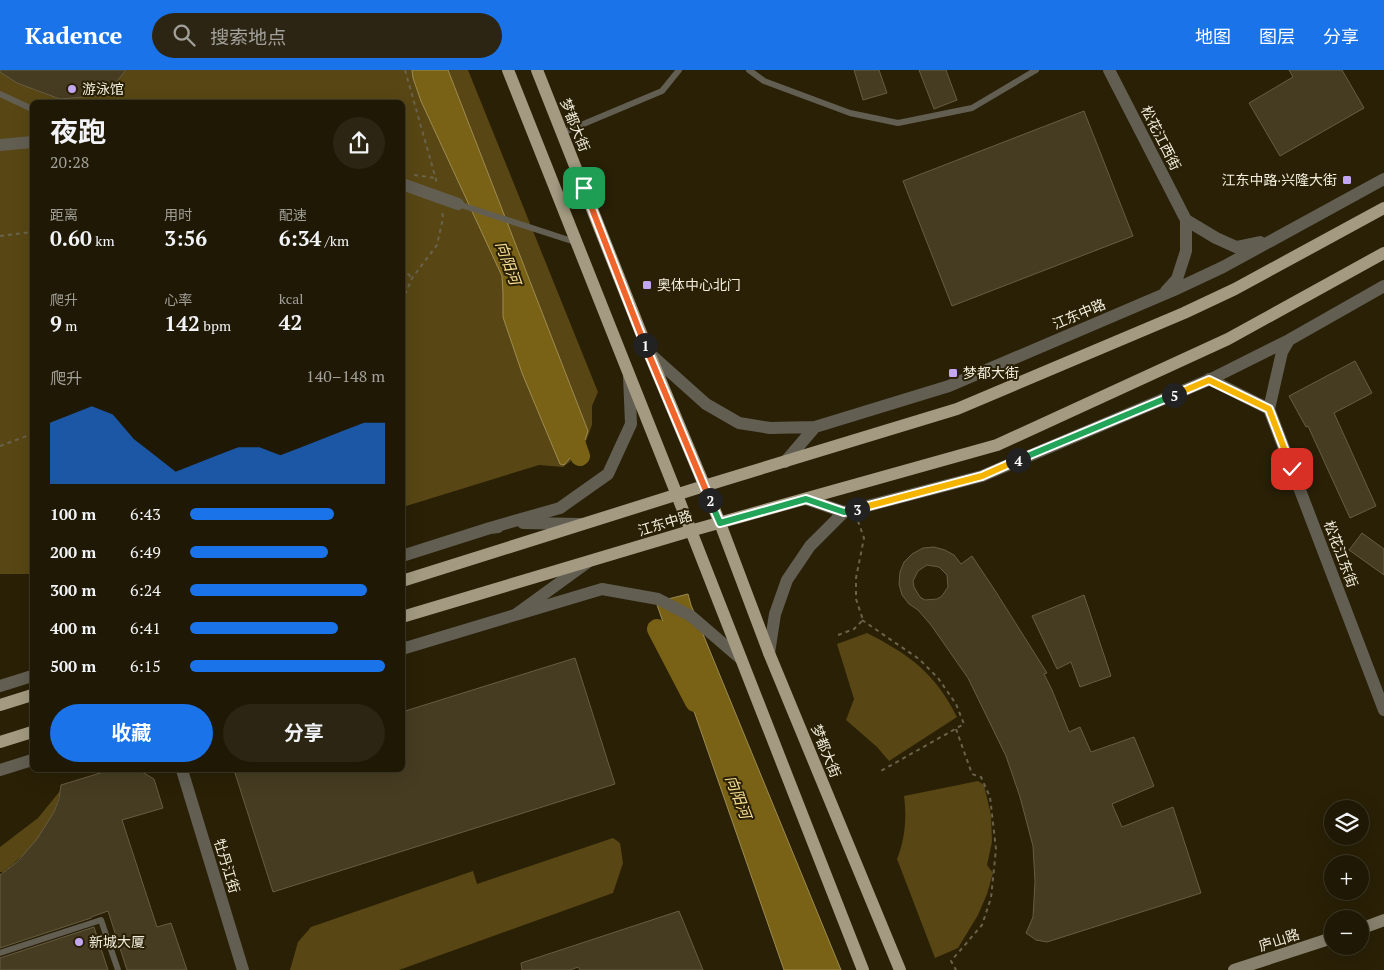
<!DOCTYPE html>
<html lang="zh">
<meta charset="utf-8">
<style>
body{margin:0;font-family:"PT Serif","Noto Sans SC",serif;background:#2c2513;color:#f1f3f6;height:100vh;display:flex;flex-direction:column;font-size:19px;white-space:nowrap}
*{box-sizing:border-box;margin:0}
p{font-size:16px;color:#a1a09a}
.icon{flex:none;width:28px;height:28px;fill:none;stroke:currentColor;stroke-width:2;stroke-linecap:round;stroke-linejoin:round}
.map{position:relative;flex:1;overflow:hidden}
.drawer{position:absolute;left:30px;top:30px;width:375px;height:672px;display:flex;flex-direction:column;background:#1f1804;border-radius:8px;box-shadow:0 5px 20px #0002,0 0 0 1px #3c3726}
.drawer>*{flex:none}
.buttons{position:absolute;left:1324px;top:730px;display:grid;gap:10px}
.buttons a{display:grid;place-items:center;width:45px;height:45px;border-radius:50%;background:#1f1804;box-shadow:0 5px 20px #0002,0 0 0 1px #3c3726;font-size:25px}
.pin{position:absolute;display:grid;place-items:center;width:42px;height:42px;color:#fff;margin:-21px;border-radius:10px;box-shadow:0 2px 8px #0006}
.km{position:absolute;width:25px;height:25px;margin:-12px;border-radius:50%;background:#222;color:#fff;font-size:14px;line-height:25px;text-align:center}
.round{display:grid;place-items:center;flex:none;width:52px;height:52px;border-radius:26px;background:#2c2513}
.head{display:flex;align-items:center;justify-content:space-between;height:85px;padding:0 20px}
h1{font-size:28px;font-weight:700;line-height:38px}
.metrics{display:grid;grid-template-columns:repeat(3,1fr);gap:8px;height:85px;padding:5px 20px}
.metrics div{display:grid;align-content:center}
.metrics b{font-size:21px;font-weight:700}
.metrics small{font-size:14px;font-weight:400}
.metrics p{font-size:14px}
.chart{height:140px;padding:10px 20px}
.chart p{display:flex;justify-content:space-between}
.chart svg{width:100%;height:90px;margin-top:5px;fill:#1a73e8;opacity:.7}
.primary-button{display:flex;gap:10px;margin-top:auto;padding:10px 20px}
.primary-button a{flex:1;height:58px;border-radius:30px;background:#1a73e8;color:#fff;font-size:20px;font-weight:700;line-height:58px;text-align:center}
.primary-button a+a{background:#2c2513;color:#f1f3f6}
ul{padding:0 20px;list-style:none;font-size:16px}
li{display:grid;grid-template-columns:80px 60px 1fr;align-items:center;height:38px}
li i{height:12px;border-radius:6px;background:#1a73e8}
header{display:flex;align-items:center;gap:30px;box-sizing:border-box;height:70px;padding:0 25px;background:#1a73e8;color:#fff}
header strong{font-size:24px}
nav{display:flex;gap:28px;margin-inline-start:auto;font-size:18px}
.search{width:350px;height:45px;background:#2c2513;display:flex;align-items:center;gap:12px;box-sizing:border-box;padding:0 18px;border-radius:28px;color:#a1a09a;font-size:19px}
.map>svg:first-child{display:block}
.green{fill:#584714}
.water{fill:#796216;stroke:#9d8c52}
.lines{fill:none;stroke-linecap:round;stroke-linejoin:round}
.river{stroke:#796216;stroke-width:20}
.building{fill:#463c22;stroke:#675d42;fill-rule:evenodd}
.path{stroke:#6a634c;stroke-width:2;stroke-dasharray:4 4;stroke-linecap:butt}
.service{stroke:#625e52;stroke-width:6}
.minor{stroke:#625e52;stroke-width:12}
.tertiary{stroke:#625e52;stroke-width:12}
.secondary{stroke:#86806c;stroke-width:12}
.primary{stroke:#a39a81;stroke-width:12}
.split-1-casing{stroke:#fff;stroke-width:10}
.split-2-casing{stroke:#fff;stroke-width:10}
.split-3-casing{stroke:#fff;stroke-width:10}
.split-4-casing{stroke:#fff;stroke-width:10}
.split-5-casing{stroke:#fff;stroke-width:10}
.split-6-casing{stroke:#fff;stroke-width:10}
.split-1{stroke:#f0652b;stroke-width:6}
.split-2{stroke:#f0652b;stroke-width:6}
.split-3{stroke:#22a559;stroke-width:6}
.split-4{stroke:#f5b400;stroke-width:6}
.split-5{stroke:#22a559;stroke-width:6}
.split-6{stroke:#f5b400;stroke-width:6}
.poi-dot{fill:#c3a7f2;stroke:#292006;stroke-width:2}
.labels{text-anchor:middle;stroke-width:4;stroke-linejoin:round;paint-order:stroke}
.poi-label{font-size:14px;fill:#f2eddd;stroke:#292006;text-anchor:start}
.street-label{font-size:14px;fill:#f2eddd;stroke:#292006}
.water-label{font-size:15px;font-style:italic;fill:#fbe093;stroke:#292006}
</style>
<header>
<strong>Kadence</strong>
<div class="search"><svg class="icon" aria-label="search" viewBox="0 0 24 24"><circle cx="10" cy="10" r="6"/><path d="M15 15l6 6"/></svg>搜索地点</div>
<nav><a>地图</a><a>图层</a><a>分享</a></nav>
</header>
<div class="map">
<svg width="1384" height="900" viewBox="0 0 1384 900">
<rect width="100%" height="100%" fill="#292006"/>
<path class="green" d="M0 0H468L598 322 592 336V355L585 374 576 387 563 397 539 395 403 437 402 32H32V504H0Z
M867 563C910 585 935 603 957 647L889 691 877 677 846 650 854 629 837 574Z
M978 711 984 715 991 745 992 772 987 795 993 803 987 824 978 845 958 878 935 888 897 789C905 770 907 747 904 726Z
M60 721C55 753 28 784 3 802H0V777L38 748Z
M613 768 620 773 623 793 613 823 399 900H290L298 872 311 857 473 801 477 814Z"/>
<path class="water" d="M412 0H448L588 361 585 370 564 395 560 394 522 303 503 247V223L502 206 421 31 413 8Z
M688 524 691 535 841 900H784L656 532Z"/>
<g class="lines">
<path class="river" d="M569 355 580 386
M657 559 695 632"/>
</g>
<path class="building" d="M0 0H126L106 25 60 29 17 13 0 2Z
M854 0H879L887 23 863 30Z
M919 0H946L957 30 934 39Z
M1289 0H1342L1364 38 1280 86 1249 33 1293 7Z
M1084 41 1133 166 952 236 903 111Z
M1355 291 1372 323 1334 343 1376 436 1350 448 1308 356 1306 357 1289 326Z
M1362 463 1384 479V505L1349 480Z
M934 477 945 480 954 485 961 494 972 486 996 522 1047 603 1044 604 1052 620 1069 662 1080 657 1091 682 1134 667 1154 716 1112 734 1122 757 1173 737 1201 823 1047 872 1036 870 1026 863 1033 847 1035 812 1033 776 1020 727 1006 686 968 608 931 555 918 540 909 534 902 525 899 514 900 502 904 492 912 484 923 478ZM927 495 939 497 947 505 948 517 942 526 937 529 925 530 920 527 914 517 913 511 918 501Z
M1084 525 1111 606 1080 617 1071 592 1057 599 1032 546Z
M575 588 615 714 273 822 234 700H402V642Z
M110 700H139L154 709 163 738 122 750 157 857 171 853 187 900H127L108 841 91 847V848L0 878V805L17 792 37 769 54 742 59 729 61 715Z
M679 841 703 900H580L578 897 570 900H522L521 893Z
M94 857 108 900H0V888Z"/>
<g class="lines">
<path class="path" d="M405 0 437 113
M414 105 436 108
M0 166 32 162
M402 198 411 207
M402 232 412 208 437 175 443 148 442 140
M0 376 32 364
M862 550 919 589 938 608 956 634 964 654 879 702
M838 565 854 559 863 550 856 529V508L864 468 858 451
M956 659 972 704 981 707 990 727 996 779 991 828 982 855 951 891 956 900"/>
<path class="service" d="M749 0 764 11 850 43 898 53 972 38 1036 0
M0 24 32 39
M562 63 662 21 679 0
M458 134 575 172
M0 883 101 850 118 900"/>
<path class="minor" d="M0 75 32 72
M402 114 458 134
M182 700 243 900"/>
<path class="tertiary" d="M1109 0 1186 150V181L1177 209 1166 221
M1186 150 1216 168 1236 177 1260 172
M649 283 706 334 739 353 770 358 815 357
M1209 309 1269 339
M1269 339 1384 640
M1269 339 1282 282 1289 270
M785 392 815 357 949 316 1174 220 1223 197 1384 109
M806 429 844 442 982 406 1213 308 1289 270 1384 216
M523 453 580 454
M490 458 560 438 608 404 631 354 629 306
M402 486 490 458 498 457
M515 545 602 519 658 529 691 546 741 589
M402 579 515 545 588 492
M769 583 775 544 787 510 810 476 844 442
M0 616 32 606
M0 700 32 690"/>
<path class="secondary" d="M1360 859 1384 850
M1234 900 1332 868"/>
<path class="primary" d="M508 0 677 425 863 900
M537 0 649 283 720 453 769 583 900 900
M402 511 704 416 957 339 1184 243 1235 219 1384 138
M402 547 690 461 997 375 1228 269 1384 183
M0 635 32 625
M0 672 32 662"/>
</g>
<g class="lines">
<defs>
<path id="split-1" d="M584 118 645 275"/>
<path id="split-2" d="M645 275 710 430"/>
<path id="split-3" d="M710 430 720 453 806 429 844 442 857 439"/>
<path id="split-4" d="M857 439 982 406 1018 390"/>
<path id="split-5" d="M1018 390 1174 325"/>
<path id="split-6" d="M1174 325 1209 310 1269 339 1292 399"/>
</defs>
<use href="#split-1" class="split-1-casing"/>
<use href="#split-2" class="split-2-casing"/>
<use href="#split-3" class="split-3-casing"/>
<use href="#split-4" class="split-4-casing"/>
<use href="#split-5" class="split-5-casing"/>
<use href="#split-6" class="split-6-casing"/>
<use href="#split-1" class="split-1"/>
<use href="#split-2" class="split-2"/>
<use href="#split-3" class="split-3"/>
<use href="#split-4" class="split-4"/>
<use href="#split-5" class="split-5"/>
<use href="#split-6" class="split-6"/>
</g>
<g class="poi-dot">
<circle cx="72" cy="19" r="5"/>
<rect x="1342" y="105" width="10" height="10" rx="2.5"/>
<rect x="642" y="210" width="10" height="10" rx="2.5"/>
<rect x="948" y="298" width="10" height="10" rx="2.5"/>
<circle cx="79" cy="872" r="5"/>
</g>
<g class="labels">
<g class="poi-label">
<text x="82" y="24">游泳馆</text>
<text x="1337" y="115" text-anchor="end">江东中路·兴隆大街</text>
<text x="657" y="220">奥体中心北门</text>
<text x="963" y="308">梦都大街</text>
<text x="89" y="877">新城大厦</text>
</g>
<g class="street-label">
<text transform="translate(575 55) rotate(68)" y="5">梦都大街</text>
<text transform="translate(1161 68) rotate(63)" y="5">松花江西街</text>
<text transform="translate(1079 244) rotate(-23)" y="5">江东中路</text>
<text transform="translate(665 453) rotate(-17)" y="5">江东中路</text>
<text transform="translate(1341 484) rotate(69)" y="5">松花江东街</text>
<text transform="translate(826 681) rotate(68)" y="5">梦都大街</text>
<text transform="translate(227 796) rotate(73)" y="5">牡丹江街</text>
<text transform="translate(1279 870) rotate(-18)" y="5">庐山路</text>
</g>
<g class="water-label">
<text transform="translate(508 193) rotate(70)" y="5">向阳河</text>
<text transform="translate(738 727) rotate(69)" y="5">向阳河</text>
</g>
</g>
</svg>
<div class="buttons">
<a><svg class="icon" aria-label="layers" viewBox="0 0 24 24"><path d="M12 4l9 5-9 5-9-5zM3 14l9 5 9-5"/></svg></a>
<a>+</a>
<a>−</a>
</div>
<div class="pin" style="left:584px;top:118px;background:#1e9e55"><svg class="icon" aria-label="arrive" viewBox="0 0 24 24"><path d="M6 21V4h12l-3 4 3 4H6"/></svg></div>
<div class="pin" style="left:1292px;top:399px;background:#d93025"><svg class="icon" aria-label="check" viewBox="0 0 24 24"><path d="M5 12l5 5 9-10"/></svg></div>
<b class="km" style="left:645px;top:275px">1</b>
<b class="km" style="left:710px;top:430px">2</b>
<b class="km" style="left:857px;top:439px">3</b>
<b class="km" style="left:1018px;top:390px">4</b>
<b class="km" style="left:1174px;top:325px">5</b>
<section class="drawer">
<div class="head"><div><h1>夜跑</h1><p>20:28</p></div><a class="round"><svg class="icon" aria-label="share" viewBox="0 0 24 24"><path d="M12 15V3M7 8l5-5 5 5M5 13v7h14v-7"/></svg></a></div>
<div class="metrics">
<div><p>距离</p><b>0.60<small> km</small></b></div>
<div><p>用时</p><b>3:56</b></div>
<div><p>配速</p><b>6:34<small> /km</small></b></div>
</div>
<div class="metrics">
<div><p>爬升</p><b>9<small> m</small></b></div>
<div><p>心率</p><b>142<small> bpm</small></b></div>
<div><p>kcal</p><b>42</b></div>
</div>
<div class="chart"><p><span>爬升</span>140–148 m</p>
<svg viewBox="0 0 160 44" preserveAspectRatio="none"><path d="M0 44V14L10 10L20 6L30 10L40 22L50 30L60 38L70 34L80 30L90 26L100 26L110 30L120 26L130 22L140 18L150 14L160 14V44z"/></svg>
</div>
<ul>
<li><b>100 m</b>6:43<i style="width:74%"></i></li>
<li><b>200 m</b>6:49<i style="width:71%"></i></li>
<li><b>300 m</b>6:24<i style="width:91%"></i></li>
<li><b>400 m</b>6:41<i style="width:76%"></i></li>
<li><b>500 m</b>6:15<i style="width:100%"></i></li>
</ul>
<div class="primary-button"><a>收藏</a><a>分享</a></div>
</section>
</div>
